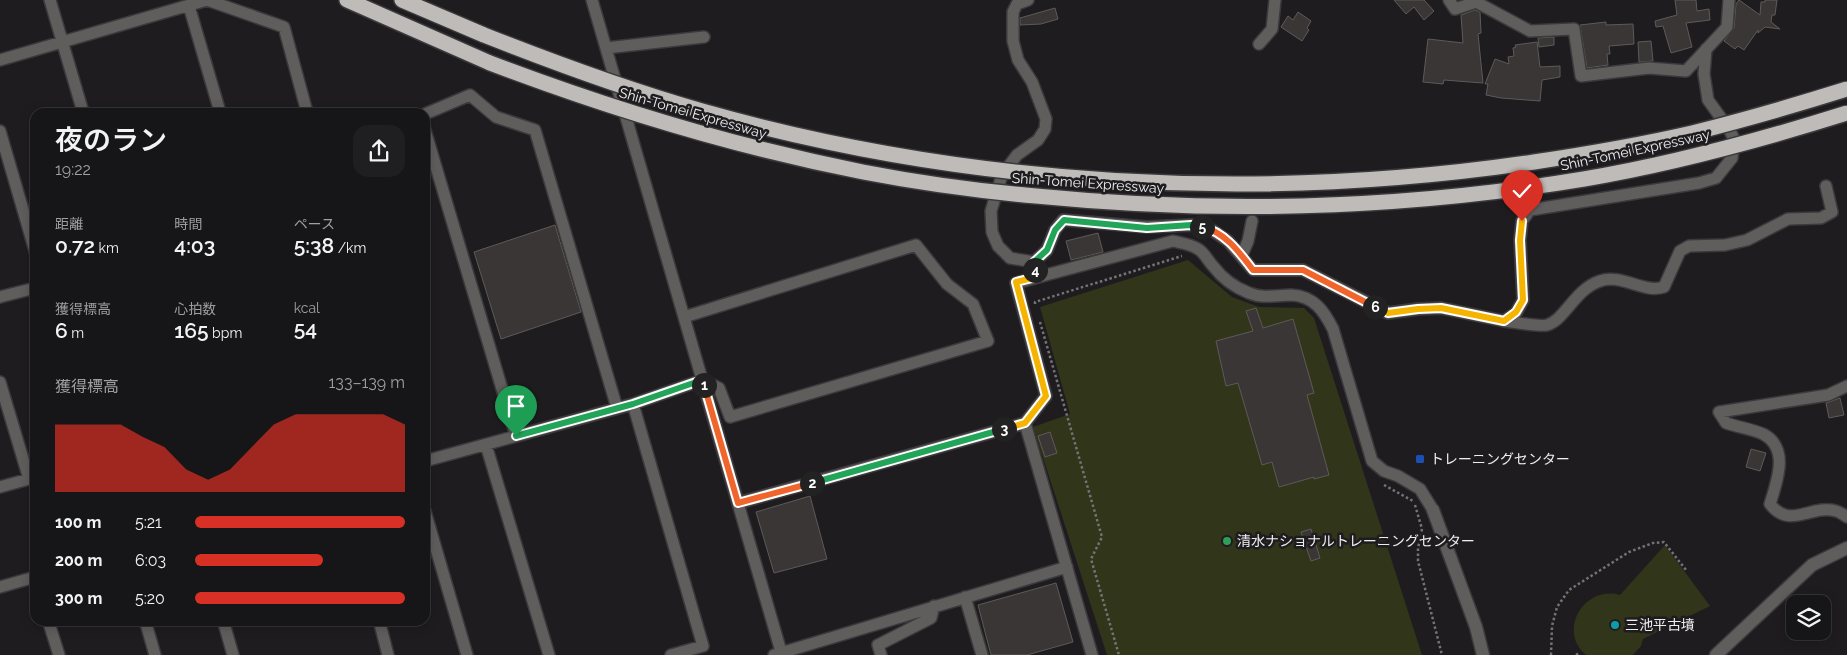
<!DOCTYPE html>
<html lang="ja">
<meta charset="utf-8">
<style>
body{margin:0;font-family:Raleway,"Noto Sans JP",sans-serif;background:#1f1e20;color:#f1f3f6;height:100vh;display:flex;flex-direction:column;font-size:19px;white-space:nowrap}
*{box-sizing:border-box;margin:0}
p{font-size:16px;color:#9e9fa1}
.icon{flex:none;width:28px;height:28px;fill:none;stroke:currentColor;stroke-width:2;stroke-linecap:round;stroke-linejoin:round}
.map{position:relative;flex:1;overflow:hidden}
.sheet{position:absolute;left:30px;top:108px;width:400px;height:518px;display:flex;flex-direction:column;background:#161517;border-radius:15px;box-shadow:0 2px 12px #0003,0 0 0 1px #353436}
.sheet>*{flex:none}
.tools{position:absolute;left:1786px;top:595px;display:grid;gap:10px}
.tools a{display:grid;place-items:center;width:45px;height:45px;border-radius:10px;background:#161517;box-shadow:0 2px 12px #0003,0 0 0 1px #353436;font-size:25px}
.pin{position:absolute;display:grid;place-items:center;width:42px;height:42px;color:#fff;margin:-51px -21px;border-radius:50% 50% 50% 0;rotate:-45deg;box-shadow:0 0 5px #0007}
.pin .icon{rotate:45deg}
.km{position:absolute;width:25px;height:25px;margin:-12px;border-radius:50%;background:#222;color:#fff;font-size:14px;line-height:25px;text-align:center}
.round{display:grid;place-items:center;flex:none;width:52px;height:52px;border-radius:15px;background:#1f1e20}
.head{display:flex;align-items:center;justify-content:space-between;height:85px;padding:0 25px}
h1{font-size:28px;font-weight:600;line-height:38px}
.metrics{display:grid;grid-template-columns:repeat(3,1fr);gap:8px;height:85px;padding:5px 25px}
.metrics div{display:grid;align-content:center}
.metrics b{font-size:21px;font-weight:600}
.metrics small{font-size:14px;font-weight:400}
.metrics p{font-size:14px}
.chart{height:140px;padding:10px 25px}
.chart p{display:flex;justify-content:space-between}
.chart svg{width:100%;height:90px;margin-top:5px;fill:#d93025;opacity:.7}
ul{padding:0 25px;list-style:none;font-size:16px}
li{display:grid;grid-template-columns:80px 60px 1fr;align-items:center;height:38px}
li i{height:12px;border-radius:6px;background:#d93025}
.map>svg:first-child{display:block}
.green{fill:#31351a}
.building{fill:#3a3635;stroke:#5e5a58}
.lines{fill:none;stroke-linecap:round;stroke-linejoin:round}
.minor-casing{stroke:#3b393c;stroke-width:14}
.tertiary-casing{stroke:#3b393c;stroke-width:15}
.motorway-casing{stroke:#3b393c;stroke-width:18}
.path{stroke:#747375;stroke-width:2.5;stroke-dasharray:2.5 2.5;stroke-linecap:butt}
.minor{stroke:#605e5d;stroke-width:11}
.tertiary{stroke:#605e5d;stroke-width:12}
.motorway{stroke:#bebbb8;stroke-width:15}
.motorway-bridge-casing{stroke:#3b393c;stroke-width:18;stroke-linecap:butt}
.motorway-bridge{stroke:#bebbb8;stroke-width:15}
.split-1-casing{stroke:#fff;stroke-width:10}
.split-2-casing{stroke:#fff;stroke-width:10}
.split-3-casing{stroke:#fff;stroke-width:10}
.split-4-casing{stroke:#fff;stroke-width:10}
.split-5-casing{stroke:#fff;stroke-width:10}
.split-6-casing{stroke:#fff;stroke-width:10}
.split-7-casing{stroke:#fff;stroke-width:10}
.split-1{stroke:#22a559;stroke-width:6}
.split-2{stroke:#f0652b;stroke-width:6}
.split-3{stroke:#22a559;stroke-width:6}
.split-4{stroke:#f5b400;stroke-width:6}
.split-5{stroke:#22a559;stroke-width:6}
.split-6{stroke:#f0652b;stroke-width:6}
.split-7{stroke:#f5b400;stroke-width:6}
.transit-dot{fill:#1a4fb4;stroke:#1e1c1f;stroke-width:2}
.leisure-dot{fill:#2e9e5b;stroke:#1e1c1f;stroke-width:2}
.culture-dot{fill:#0f9aa8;stroke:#1e1c1f;stroke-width:2}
.labels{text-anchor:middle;stroke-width:5;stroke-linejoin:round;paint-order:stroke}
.street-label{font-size:14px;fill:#efeeef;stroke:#1e1c1f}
.poi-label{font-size:14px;fill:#efeeef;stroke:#1e1c1f;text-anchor:start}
</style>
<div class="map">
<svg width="1847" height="655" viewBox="0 0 1847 655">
<rect width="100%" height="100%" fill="#1e1c1f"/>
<path class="green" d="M1188 260 1232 297 1259 307 1304 308 1314 318 1422 655H1107L1033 427 1070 414 1040 307Z
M1665 545 1710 606 1643 639 1641 646 1633 655H1586C1557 631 1584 585 1620 595Z"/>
<path class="building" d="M1394 0H1424L1434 11 1424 20 1414 7 1406 14Z
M1675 0H1696L1697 11 1709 9 1710 20 1686 23 1692 47 1671 53 1663 26 1656 27 1655 21 1677 15Z
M1739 0 1760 15 1761 2H1765V0H1777L1775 15H1772L1771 22 1780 29 1765 27 1758 33V30L1744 50 1738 46 1735 49 1724 41 1734 28 1736 4Z
M1055 8 1058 19 1041 24 1020 25V18Z
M1475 10 1480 12 1481 33 1478 34 1483 83 1444 80 1443 84 1423 82 1428 39 1463 43 1461 15Z
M1298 12 1311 21 1307 28 1309 30 1302 41 1281 27 1288 16 1293 20Z
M1606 22V25L1633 24 1634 44 1609 46 1610 54H1607L1608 65 1587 68 1580 25Z
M1554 37V45L1539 47 1538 38Z
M1651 41 1653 61 1639 62 1638 42Z
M1537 42 1540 67 1560 66V77L1542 80 1540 101 1501 98 1486 95 1488 84H1485L1495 59 1509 64 1508 57 1514 56 1513 48 1516 47 1515 45Z
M555 225 581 312 501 339 474 252Z
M1098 233 1103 252 1071 260 1066 241Z
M1256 308 1263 328 1293 319 1314 393 1307 395 1329 475 1314 479V477L1279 487 1272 462 1262 465 1238 383 1226 386 1216 341 1253 331 1246 311Z
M1840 398 1844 415 1829 418 1826 403Z
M1050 432 1057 453 1045 457 1038 436Z
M1751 449 1766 453 1760 471 1746 467Z
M810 496 827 559 774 573 756 512Z
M1311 529 1320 558 1311 561 1301 532Z
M1056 583 1073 642 1027 655H991L978 605Z"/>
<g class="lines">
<defs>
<path id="minor" d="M50 0 83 112
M592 0 782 655
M1028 0 1017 4 1013 12V41L1018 60 1032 82 1046 119 1045 129 1038 140 1017 155 1002 175 991 211 992 232 998 246 1010 258 1034 262 1035 269
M1449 0 1455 9 1476 2 1530 31 1574 29 1581 76 1649 68 1686 71 1727 27 1729 0
M189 6 220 112
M1259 44 1272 29 1275 0
M606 48 704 37
M0 60 207 0 284 27 307 112
M425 114 470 95 496 117 535 130 617 408
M425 130 516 436
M0 131 35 251
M1242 255 1248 241 1252 221
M1034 262 1047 250 1055 230 1063 220 1147 227 1191 225 1209 228 1228 241 1253 270H1303L1388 313 1418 309 1441 308 1504 321 1516 313 1523 300 1520 240 1522 221 1530 210 1699 183 1716 178 1732 158 1734 139 1729 129 1708 100 1704 74 1706 49
M0 297 35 288
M1504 321C1513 322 1540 327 1547 325 1565 320 1575 289 1600 281 1621 273 1644 294 1664 287L1680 251 1689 246 1725 245 1747 240 1788 219 1821 218 1832 212 1826 186
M0 382 29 479 0 487
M1847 386 1828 395 1719 412 1726 423C1737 427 1752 429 1763 434 1790 448 1777 481 1770 504 1790 530 1811 504 1836 511 1840 512 1844 515 1847 517
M633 404 703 646 671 655
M1025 423 1092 655
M486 445 549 655
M425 461 633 404 702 380 719 388 730 417 988 341 973 304 947 284 916 245 684 317
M738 503 1025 423 1046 396 1016 283 1173 241C1181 243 1191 244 1198 249 1204 252 1208 261 1213 266 1222 278 1236 288 1249 293 1263 299 1277 295 1291 295 1314 296 1324 311 1333 329L1372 461 1384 471 1398 476 1420 489 1433 510
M425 511 467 655
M0 587 35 577
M965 597 982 655
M48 620 59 655
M145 620 155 655
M223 620 233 655
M379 620 388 655
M774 655 1067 567
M881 655 878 645 931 618 934 606"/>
<path id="tertiary" d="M1433 510 1476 627 1483 655
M1716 655 1812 565 1847 548"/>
<path id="motorway" d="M347 0 490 63
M402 0 484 35"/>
</defs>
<use href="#minor" class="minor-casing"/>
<use href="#tertiary" class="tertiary-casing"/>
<use href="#motorway" class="motorway-casing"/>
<path class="path" d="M1035 304V302L1182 256
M1040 322 1102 537 1091 559 1119 655
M1384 485 1413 501
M1415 505 1422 529 1418 548V561L1442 655
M1551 655 1552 626 1557 607 1569 590 1629 552 1653 543 1664 542 1686 570
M1576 655 1579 653"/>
<use href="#minor" class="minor"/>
<use href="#tertiary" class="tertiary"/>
<use href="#motorway" class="motorway"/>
<defs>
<path id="motorway-bridge" d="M484 35C555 63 628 90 702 111 971 187 1257 203 1534 162 1587 154 1640 145 1692 133 1744 120 1796 105 1847 89
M490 63C611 109 736 147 863 172 920 183 978 191 1036 196 1218 214 1403 209 1584 179 1673 164 1761 140 1847 113"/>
</defs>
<use href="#motorway-bridge" class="motorway-bridge-casing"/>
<use href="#motorway-bridge" class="motorway-bridge"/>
</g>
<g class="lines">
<defs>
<path id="split-1" d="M516 436 633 404 702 380 704 385"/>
<path id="split-2" d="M704 385 738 503 812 483"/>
<path id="split-3" d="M812 483 1004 429"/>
<path id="split-4" d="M1004 429 1025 423 1046 396 1016 282 1036 277 1035 270"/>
<path id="split-5" d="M1035 270 1034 262 1047 250 1055 230 1064 220 1147 228 1191 225 1202 227"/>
<path id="split-6" d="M1202 227C1224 231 1240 253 1253 270H1303L1375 307"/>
<path id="split-7" d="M1375 307 1388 313 1418 309 1441 308 1504 321 1516 312 1523 300 1520 240 1522 221"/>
</defs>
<use href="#split-1" class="split-1-casing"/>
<use href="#split-2" class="split-2-casing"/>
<use href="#split-3" class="split-3-casing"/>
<use href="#split-4" class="split-4-casing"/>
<use href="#split-5" class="split-5-casing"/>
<use href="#split-6" class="split-6-casing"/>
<use href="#split-7" class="split-7-casing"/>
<use href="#split-1" class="split-1"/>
<use href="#split-2" class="split-2"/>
<use href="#split-3" class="split-3"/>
<use href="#split-4" class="split-4"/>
<use href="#split-5" class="split-5"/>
<use href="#split-6" class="split-6"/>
<use href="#split-7" class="split-7"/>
</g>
<rect class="transit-dot" x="1415" y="454" width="10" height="10" rx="2.5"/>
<circle class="leisure-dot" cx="1227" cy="541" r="5"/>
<circle class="culture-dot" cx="1615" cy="625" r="5"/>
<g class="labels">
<g class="street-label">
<text transform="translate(693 113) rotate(16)" y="5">Shin-Tomei Expressway</text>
<text transform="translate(1635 150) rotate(-12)" y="5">Shin-Tomei Expressway</text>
<text transform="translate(1088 183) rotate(4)" y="5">Shin-Tomei Expressway</text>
</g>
<g class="poi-label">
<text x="1430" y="464">トレーニングセンター</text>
<text x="1237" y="546">清水ナショナルトレーニングセンター</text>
<text x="1625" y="630">三池平古墳</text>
</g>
</g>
</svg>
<div class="tools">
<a><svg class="icon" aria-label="layers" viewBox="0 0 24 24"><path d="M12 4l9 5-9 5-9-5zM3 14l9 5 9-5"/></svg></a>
</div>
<div class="pin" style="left:516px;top:436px;background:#1e9e55"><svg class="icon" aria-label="arrive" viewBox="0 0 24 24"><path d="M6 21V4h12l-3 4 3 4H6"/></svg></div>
<div class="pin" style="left:1522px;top:221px;background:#d93025"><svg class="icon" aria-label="check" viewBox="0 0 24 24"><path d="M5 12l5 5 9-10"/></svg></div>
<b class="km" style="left:704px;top:385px">1</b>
<b class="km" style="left:812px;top:483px">2</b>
<b class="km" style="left:1004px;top:429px">3</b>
<b class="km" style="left:1035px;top:270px">4</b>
<b class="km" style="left:1202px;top:227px">5</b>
<b class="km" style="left:1375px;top:307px">6</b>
<section class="sheet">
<div class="head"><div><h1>夜のラン</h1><p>19:22</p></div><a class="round"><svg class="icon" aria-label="share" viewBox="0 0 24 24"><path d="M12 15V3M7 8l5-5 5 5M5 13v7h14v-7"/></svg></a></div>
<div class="metrics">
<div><p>距離</p><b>0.72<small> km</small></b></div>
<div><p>時間</p><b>4:03</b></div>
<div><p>ペース</p><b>5:38<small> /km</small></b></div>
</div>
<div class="metrics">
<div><p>獲得標高</p><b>6<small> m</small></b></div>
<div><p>心拍数</p><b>165<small> bpm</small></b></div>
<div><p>kcal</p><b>54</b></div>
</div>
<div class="chart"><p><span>獲得標高</span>133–139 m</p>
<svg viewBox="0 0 160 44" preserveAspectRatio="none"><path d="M0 44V11L10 11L20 11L30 11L40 17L50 22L60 33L70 38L80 33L90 22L100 11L110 6L120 6L130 6L140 6L150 6L160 11V44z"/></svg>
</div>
<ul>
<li><b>100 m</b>5:21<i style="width:100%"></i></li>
<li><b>200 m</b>6:03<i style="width:61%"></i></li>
<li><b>300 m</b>5:20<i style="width:100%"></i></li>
</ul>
</section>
</div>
